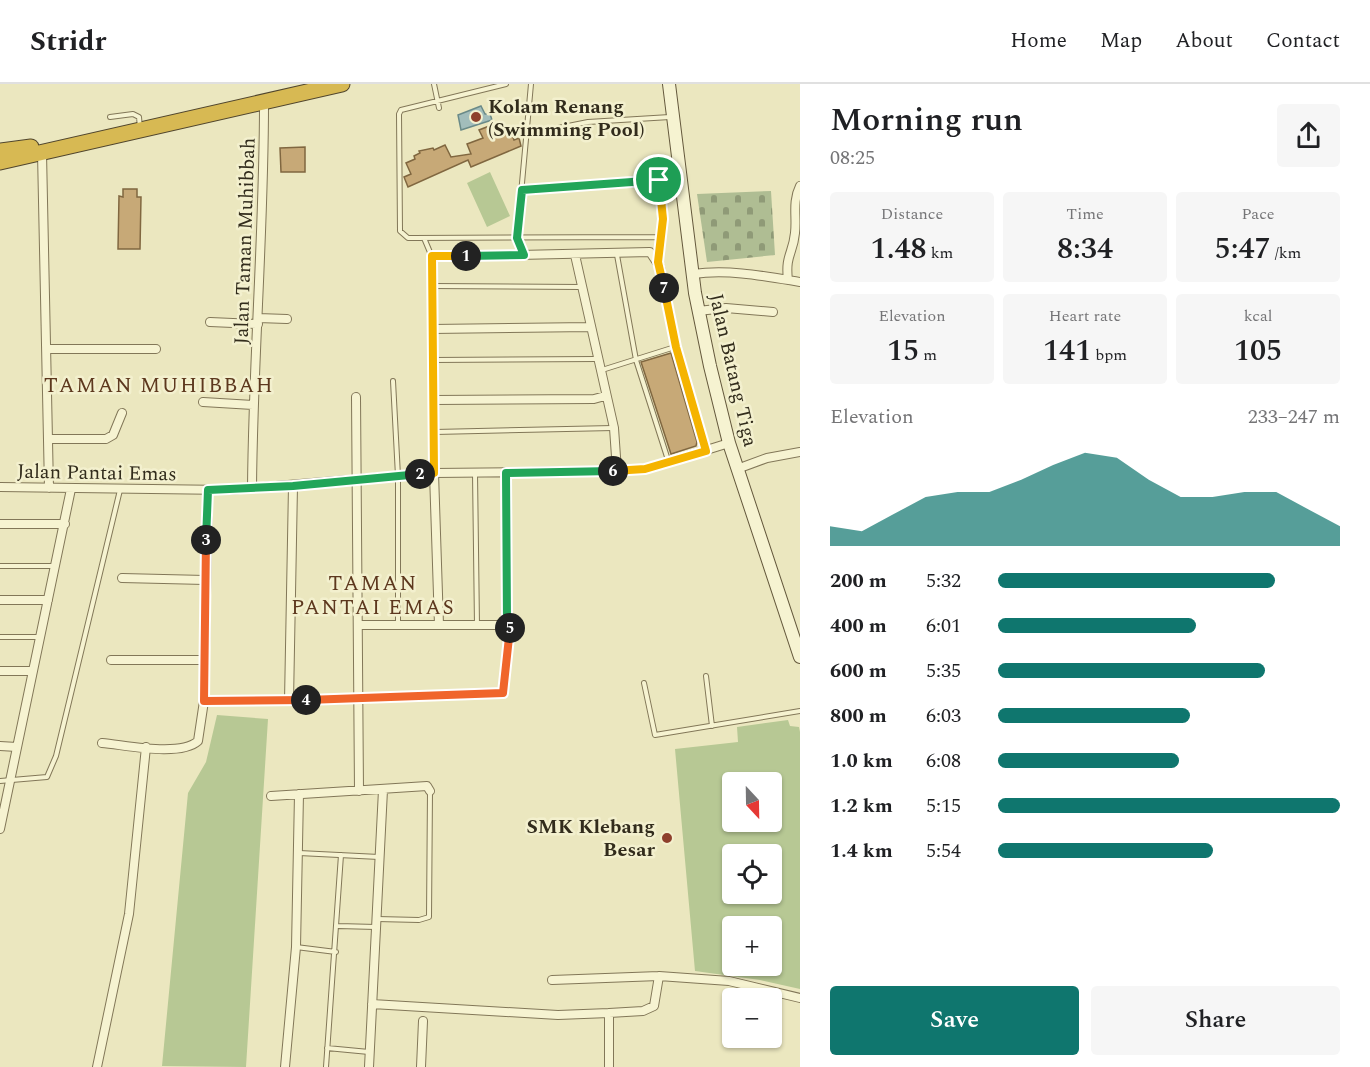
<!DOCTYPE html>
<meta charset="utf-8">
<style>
body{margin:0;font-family:Spectral,serif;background:#f6f6f6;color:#202124;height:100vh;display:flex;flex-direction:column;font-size:22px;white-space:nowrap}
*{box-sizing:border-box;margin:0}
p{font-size:20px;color:#757577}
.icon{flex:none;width:33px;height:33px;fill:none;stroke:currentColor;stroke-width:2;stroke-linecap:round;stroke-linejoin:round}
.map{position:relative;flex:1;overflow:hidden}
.drawer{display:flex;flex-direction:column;background:#fff;width:570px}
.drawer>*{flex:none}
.needle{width:39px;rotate:158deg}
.controls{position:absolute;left:722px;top:688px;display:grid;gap:12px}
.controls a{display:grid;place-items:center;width:60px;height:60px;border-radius:6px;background:#fff;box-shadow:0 2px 4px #0004;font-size:30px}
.pin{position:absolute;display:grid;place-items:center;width:51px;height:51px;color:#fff;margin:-26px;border:3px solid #fff;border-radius:50%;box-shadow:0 2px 6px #0007}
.km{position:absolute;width:30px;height:30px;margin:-15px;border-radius:50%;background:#222;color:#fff;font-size:16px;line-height:30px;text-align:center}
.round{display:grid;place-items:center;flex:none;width:63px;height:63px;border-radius:6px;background:#f6f6f6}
.head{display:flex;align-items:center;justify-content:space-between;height:102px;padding:0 30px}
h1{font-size:33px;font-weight:600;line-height:45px}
.figures{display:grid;grid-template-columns:repeat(3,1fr);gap:9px;height:102px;padding:6px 30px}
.figures div{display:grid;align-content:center;border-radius:6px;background:#f6f6f6;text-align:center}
.figures b{font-size:30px;font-weight:600}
.figures small{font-size:16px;font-weight:400}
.figures p{font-size:16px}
.chart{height:168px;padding:12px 30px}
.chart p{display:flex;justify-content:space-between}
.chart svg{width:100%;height:108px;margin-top:6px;fill:#0f766e;opacity:.7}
.button{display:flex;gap:12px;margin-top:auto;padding:12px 30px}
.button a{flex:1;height:69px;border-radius:6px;background:#0f766e;color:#fff;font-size:24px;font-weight:600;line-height:69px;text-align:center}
.button a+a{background:#f6f6f6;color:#202124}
ul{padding:0 30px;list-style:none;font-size:20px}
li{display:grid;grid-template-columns:96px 72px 1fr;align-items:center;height:45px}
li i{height:15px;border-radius:8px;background:#0f766e}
header{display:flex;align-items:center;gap:36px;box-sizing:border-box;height:84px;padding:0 30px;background:#fff;border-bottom:2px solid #e0e0e0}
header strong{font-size:28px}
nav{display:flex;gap:33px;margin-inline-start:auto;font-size:21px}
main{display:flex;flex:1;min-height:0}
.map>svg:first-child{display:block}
.grass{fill:#b7c894;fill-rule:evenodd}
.cemetery{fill:url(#cemetery-stones)}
.water{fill:#a2bdbb;stroke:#6a8a88;stroke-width:1.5}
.building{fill:#c7a977;stroke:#806740;stroke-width:1.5}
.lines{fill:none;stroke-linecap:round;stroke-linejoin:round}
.lane-casing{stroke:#827758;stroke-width:6}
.street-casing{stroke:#827758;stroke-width:10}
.secondary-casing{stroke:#64583c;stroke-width:14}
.highway-casing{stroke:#50452d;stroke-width:17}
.lane{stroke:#f6f3d1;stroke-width:4}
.street{stroke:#f6f3d1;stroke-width:8}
.secondary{stroke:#f6f3d1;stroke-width:12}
.highway{stroke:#d7b953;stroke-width:15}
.split-1-casing{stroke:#fff;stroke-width:12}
.split-2-casing{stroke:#fff;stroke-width:12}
.split-3-casing{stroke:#fff;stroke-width:12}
.split-4-casing{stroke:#fff;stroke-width:12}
.split-5-casing{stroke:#fff;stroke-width:12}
.split-6-casing{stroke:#fff;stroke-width:12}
.split-7-casing{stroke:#fff;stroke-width:12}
.split-8-casing{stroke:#fff;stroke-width:12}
.split-1{stroke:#22a559;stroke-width:8}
.split-2{stroke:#f5b400;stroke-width:8}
.split-3{stroke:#22a559;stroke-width:8}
.split-4{stroke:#f0652b;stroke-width:8}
.split-5{stroke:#f0652b;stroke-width:8}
.split-6{stroke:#22a559;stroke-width:8}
.split-7{stroke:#f5b400;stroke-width:8}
.split-8{stroke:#f5b400;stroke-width:8}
.poi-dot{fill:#8e402c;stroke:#f3f0ce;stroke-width:2}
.labels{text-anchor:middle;stroke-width:5;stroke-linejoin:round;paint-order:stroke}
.poi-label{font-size:20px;font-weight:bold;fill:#322c1c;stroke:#f3f0ce;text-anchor:start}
.street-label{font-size:20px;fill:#322c1c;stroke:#f3f0ce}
.neighbourhood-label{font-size:21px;letter-spacing:1.5px;fill:#5d381e;stroke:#f3f0ce}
</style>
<header>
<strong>Stridr</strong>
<nav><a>Home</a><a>Map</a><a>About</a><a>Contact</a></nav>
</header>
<main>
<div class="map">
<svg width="800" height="983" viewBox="0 0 800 983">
<defs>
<pattern id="cemetery-stones" width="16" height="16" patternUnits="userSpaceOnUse" patternTransform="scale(1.5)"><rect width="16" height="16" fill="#afbd93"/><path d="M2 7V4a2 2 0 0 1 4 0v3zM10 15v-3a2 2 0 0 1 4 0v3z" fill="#8f9a77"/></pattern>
</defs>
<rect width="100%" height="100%" fill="#ebe7bf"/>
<path class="grass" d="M490 88 510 132 487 143 467 99Z
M217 631 268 635 246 983 162 982 188 709 206 678Z
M788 636 790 642 799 643 800 648V905L760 896 695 887 675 665 738 658 737 643ZM732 699H771V738H732ZM732 771H771V810H732ZM732 843H771V882H732Z"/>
<path class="cemetery" d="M771 107 775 171 707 178 697 110Z"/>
<path class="water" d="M481 22 485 30H490L492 36 461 46 458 31Z"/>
<path class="building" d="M497 39 500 47 509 43 514 56 519 54 521 62 471 83 468 76 408 103 404 93 411 90 406 79 415 75 414 72 420 69 419 67 433 64 434 66 445 61 451 73 471 70 467 60 483 54 479 46Z
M305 63V88H281L280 64Z
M123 105H137V113H141L140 165H118L119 112 123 113Z
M671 269 697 358 696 362 671 370 641 278Z"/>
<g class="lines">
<defs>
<path id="lane" d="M434 0 439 24
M506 0 401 26 399 30 400 147 408 154H414L660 153 658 177
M110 33 133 30 139 33 140 44
M558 44 588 38 670 33
M522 106 659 97 663 135 660 153
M424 154 432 173
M524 171 517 154 531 0
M617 171 636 276 668 376
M432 202 581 203
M433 276 597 275
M602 286 675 263
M393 297 398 392V539
M435 348 613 344
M475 389 477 541
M0 482H53
M0 553H38
M706 592 712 642
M644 599 655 651 800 627
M0 697 47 693 56 672 120 406
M299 769 379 773
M377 835 419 836 429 833 430 707
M338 842 376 843
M296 863 336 868
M327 964 369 968
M326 983 341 771"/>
<path id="street" d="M42 69 49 404
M575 171 614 344 617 387
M693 190C729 185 764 192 800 198
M788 196C785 171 793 170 795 149 797 133 792 118 800 102
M698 227 726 224 773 228
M258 234 287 235
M210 238 258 240
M432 245 590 243
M47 265H156
M356 313 359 707
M434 316 594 315 605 312
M203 318 253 321
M48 355H106L113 351 122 329
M737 385 767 374 800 368
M0 403 227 406 434 389 617 387 645 385 729 359
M252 404C253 276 264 148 264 20
M0 440H65
M122 494 205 496
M0 516H48
M359 541H510
M439 541 434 389 432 173 650 168 660 183 676 263 706 367
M111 576H204
M0 587H33
M204 617H289L503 609 510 541 507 535 506 389
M289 617 293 402
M102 659C126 661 180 673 198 657L204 617 208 406
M0 662 17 663
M271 712 427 702 430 707
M0 745 71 405
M552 896 659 892
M372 920 558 931 609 929
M97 983 129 830 146 663
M285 983 296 863 299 710
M369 983 383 706
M421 983 423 937
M609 983V929L643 927 654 922 659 892 729 897 800 914"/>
<path id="secondary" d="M669 0 695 209 710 282 729 359 800 573"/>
<path id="highway" d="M0 67 31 63
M0 78 342 0"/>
</defs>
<use href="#lane" class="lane-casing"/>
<use href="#street" class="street-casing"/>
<use href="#secondary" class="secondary-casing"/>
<use href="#highway" class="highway-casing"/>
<use href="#lane" class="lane"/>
<use href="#street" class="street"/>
<use href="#secondary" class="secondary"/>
<use href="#highway" class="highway"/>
</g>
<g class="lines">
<defs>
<path id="split-1" d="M466 172 524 171 517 154 522 106 659 96"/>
<path id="split-2" d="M420 390 434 389 432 172H466"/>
<path id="split-3" d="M206 456 208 406 293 402 420 390"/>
<path id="split-4" d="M206 456 204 617 306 616"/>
<path id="split-5" d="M306 616 503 609 510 544"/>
<path id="split-6" d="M510 544 507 535 506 389 613 387"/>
<path id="split-7" d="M613 387 645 385 706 367 676 263 664 204"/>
<path id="split-8" d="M659 96 663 135 658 178 664 204"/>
</defs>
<use href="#split-1" class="split-1-casing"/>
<use href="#split-2" class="split-2-casing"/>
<use href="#split-3" class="split-3-casing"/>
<use href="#split-4" class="split-4-casing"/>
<use href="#split-5" class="split-5-casing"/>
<use href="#split-6" class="split-6-casing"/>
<use href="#split-7" class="split-7-casing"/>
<use href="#split-8" class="split-8-casing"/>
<use href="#split-1" class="split-1"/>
<use href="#split-2" class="split-2"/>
<use href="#split-3" class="split-3"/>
<use href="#split-4" class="split-4"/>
<use href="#split-5" class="split-5"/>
<use href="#split-6" class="split-6"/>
<use href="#split-7" class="split-7"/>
<use href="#split-8" class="split-8"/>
</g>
<g class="poi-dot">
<circle cx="476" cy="33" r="6"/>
<circle cx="667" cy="754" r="6"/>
</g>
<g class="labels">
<g class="poi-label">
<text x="488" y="29">Kolam Renang<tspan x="488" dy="23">(Swimming Pool)</tspan></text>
<text x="655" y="749" text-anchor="end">SMK Klebang<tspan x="655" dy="23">Besar</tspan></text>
</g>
<g class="street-label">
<text transform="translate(244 157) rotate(-88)" y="7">Jalan Taman Muhibbah</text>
<text transform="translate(734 286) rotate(77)" y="7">Jalan Batang Tiga</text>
<text transform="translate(97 388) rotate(1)" y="7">Jalan Pantai Emas</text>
</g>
<g class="neighbourhood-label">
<text x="159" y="308">TAMAN MUHIBBAH</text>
<text x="373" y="506">TAMAN<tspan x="373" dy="24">PANTAI EMAS</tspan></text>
</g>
</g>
</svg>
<div class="controls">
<a><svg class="needle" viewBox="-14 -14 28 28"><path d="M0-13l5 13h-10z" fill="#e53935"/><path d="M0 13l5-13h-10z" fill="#757577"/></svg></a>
<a><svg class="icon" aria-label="locate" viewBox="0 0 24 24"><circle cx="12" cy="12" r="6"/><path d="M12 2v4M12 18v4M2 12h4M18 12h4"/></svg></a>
<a>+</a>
<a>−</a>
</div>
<div class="pin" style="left:659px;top:96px;background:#1e9e55"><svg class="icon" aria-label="arrive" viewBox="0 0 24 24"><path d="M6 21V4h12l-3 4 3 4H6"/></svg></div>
<b class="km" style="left:466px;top:172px">1</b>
<b class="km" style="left:420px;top:390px">2</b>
<b class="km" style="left:206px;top:456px">3</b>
<b class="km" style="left:306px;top:616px">4</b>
<b class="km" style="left:510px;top:544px">5</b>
<b class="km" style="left:613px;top:387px">6</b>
<b class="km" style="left:664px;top:204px">7</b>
</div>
<section class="drawer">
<div class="head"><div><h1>Morning run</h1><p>08:25</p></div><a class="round"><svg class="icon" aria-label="share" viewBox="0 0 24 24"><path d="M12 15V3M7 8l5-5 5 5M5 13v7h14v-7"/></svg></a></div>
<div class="figures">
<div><p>Distance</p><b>1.48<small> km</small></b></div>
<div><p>Time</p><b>8:34</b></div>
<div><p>Pace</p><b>5:47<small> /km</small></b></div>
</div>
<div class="figures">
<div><p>Elevation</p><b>15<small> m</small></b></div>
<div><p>Heart rate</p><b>141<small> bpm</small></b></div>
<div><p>kcal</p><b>105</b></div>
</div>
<div class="chart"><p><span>Elevation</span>233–247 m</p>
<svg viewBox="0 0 160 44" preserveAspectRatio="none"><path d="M0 44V36L10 38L20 31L30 24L40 22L50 22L60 17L70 11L80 6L90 8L100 17L110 24L120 24L130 22L140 22L150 29L160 36V44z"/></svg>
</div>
<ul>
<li><b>200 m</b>5:32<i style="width:81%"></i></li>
<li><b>400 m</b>6:01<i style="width:58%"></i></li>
<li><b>600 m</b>5:35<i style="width:78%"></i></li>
<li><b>800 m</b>6:03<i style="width:56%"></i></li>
<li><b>1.0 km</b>6:08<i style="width:53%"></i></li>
<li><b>1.2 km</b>5:15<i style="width:100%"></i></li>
<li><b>1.4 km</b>5:54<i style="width:63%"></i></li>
</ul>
<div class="button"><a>Save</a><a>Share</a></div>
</section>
</main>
